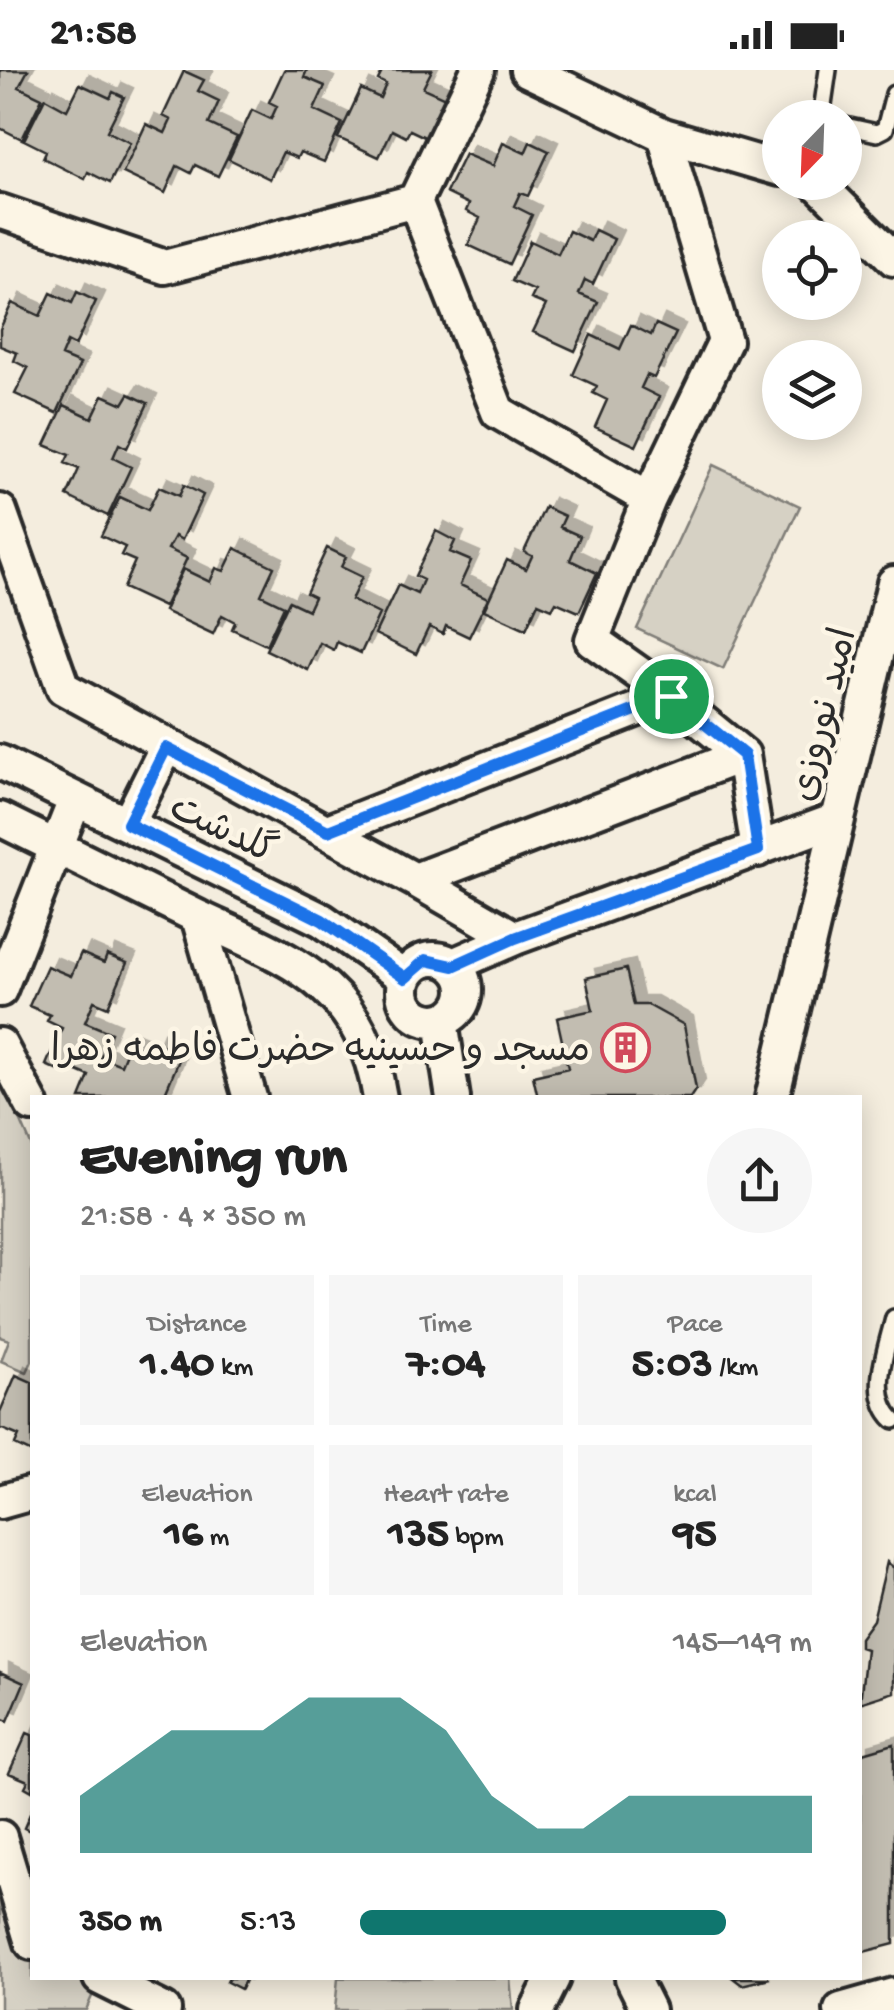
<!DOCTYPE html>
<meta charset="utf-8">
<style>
body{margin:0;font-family:"Gochi Hand","Playpen Sans Arabic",sans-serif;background:#f6f6f6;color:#222;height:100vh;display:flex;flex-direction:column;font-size:38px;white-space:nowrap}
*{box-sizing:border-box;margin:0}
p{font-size:32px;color:#767676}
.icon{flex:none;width:55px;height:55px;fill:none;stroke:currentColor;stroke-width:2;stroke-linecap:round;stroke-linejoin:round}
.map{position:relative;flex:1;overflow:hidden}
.panel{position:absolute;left:30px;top:1025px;width:832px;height:885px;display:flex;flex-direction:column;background:#fff;border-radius:0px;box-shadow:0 5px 25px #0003}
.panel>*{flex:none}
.needle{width:65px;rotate:203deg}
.controls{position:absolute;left:762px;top:30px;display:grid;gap:20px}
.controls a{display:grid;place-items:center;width:100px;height:100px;border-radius:50%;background:#fff;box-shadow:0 5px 25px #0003;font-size:50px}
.pin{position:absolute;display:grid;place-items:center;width:85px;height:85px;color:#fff;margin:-42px;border:5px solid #fff;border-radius:50%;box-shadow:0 2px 10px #0007}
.round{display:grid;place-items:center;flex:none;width:105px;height:105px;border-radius:52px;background:#f6f6f6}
.overview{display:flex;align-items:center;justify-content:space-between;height:170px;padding:0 50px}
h1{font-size:55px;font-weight:700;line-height:75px}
.figures{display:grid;grid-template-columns:repeat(3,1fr);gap:15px;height:170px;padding:10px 50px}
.figures div{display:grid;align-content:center;border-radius:0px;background:#f6f6f6;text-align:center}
.figures b{font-size:42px;font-weight:700}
.figures small{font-size:28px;font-weight:400}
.figures p{font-size:28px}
.chart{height:280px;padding:20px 50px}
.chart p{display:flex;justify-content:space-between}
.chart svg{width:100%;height:180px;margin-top:10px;fill:#0f766e;opacity:.7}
ul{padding:0 50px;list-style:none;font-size:32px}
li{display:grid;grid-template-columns:160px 120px 1fr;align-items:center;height:75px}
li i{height:25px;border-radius:12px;background:#0f766e}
.status{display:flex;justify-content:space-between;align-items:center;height:70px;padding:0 50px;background:#fff;direction:ltr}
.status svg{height:28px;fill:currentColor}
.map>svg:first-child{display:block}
.green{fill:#d6d1c4;stroke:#807e78;stroke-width:2.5}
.building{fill:#c2bdb1;stroke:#2b2b2b;stroke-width:2.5;filter:url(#shadow)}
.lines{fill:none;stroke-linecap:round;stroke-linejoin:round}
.service-casing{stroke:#2b2b2b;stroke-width:22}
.minor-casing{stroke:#2b2b2b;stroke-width:40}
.service{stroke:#fcf5e5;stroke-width:15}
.minor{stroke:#fcf5e5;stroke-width:32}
.route-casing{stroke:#fff;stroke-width:20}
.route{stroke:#1a73e8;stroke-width:12}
.labels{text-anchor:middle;stroke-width:9;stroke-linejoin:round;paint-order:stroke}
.street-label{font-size:38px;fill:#2b2b2b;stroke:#fcf5e5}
.poi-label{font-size:38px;fill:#2b2b2b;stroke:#fcf5e5;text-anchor:end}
</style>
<div class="status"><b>21:58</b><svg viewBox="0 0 49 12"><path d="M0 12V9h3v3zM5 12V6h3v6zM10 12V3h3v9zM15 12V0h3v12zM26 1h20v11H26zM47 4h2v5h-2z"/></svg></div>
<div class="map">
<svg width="894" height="1940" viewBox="0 0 894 1940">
<defs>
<filter id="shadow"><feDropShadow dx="9" dy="-9" stdDeviation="0" flood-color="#0004"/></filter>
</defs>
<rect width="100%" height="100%" fill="#f4edde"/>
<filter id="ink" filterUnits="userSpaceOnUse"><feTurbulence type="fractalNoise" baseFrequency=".01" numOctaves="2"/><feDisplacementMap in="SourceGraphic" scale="20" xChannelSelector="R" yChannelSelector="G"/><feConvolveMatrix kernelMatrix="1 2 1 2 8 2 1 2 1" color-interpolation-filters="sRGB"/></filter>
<g filter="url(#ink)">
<path class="green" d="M713 395 800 436 723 599 637 559Z
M0 1003 32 1077V1291L27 1302 1 1291 9 1270 0 1267Z
M0 1820 32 1885V1908H81L97 1915 86 1940H0Z
M338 1908H510L513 1940H335Z"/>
<path class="building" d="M0 0H28L19 17 42 28 22 69 0 58Z
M284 0H307L304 7 325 16 314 40 342 53 324 92 300 82 297 88 283 82 270 109 229 89 252 40 271 49 277 36 269 32Z
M383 0H432L423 18 452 31 433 71 410 60 406 67 392 60 379 87 338 68 361 19 380 28 386 14 378 10Z
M184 1 204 10 198 21 219 31 209 54 237 67 218 106 195 95 191 103 177 96 165 123 123 103 146 54 165 63 171 50 163 46Z
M80 14 110 28 113 22 124 27 107 61 130 73 110 113 88 102 85 109 43 88 46 81 24 70 45 28 67 40Z
M530 72 549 81 528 126 520 123 514 136 532 145 509 194 468 175 480 148 466 141 469 134 446 123 465 84 493 96 503 73 525 83Z
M595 160 614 169 593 214 585 210 579 224 598 232 575 281 533 262 546 235 531 229 535 221 512 211 530 171 558 184 569 161 590 171Z
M77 222 96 231 75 276 67 272 61 286 80 294 57 343 15 324 28 298 14 291 17 283 0 276V259L12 233 40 246 51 223 72 233Z
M656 254 676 263 654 308 647 305 641 318 659 327 636 376 595 357 607 330 593 323 597 316 573 305 591 265 620 279 631 255 651 265Z
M129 324 148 333 127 378 119 374 113 388 131 397 108 446 67 426 79 399 65 393 69 385 45 375 64 335 92 348 103 325 123 334Z
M184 415 203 425 182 470 175 466 168 479 187 488 164 537 123 518 135 491 121 485 125 477 101 466 120 427 148 440 159 417 179 426Z
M545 437 565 446 560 457 580 466 570 490 597 503 579 542 556 532 552 539 538 533 526 559 484 540 507 490 526 499 532 486 524 482Z
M436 461 455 471 450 482 471 491 460 515 488 528 469 567 446 556 443 564 429 557 416 584 375 564 398 515 417 524 423 510 415 506Z
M235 478 274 497 261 525 284 536 266 575 232 559 235 552 222 545 213 564 164 541 183 499 210 512 216 498 224 501Z
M327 478 346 487 341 497 362 507 351 530 379 544 361 583 337 572 334 580 320 573 308 600 266 580 289 531 308 540 314 527 306 523Z
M81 883 104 893 107 885 127 893 108 937 94 931 85 952 111 963 101 987 121 995 130 973 151 982 155 972 182 983 163 1028H80L89 1006 59 993 57 1000 46 995 62 958 47 951 50 945 29 936 47 896 71 906Z
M626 899 634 935H648L684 955 696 1019 690 1028H538L533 1006 568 998 557 948 593 940 586 908Z
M16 1305 32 1312V1383L15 1375 19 1366 0 1358V1342Z
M887 1492 894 1498V1622L860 1633 866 1579 860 1577V1568L873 1550Z
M0 1602 24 1613 8 1651 0 1648Z
M27 1663 32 1665V1721L25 1717 28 1711 9 1703Z
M894 1674V1874L860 1883V1684Z
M32 1739V1762L24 1758Z
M229 1908H246L241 1919 227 1912Z
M733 1908H770L742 1915Z"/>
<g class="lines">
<defs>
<path id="service" d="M821 48 828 0
M845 56 877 63 885 59 894 24
M894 1248C887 1279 867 1325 894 1350"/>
<path id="minor" d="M527 0 664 65 725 271 649 429 592 570 671 626
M664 65 780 99
M816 112 894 189
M415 131 478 0
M0 141 165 197 415 131 498 342 649 429
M0 441 63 618 415 810 743 685 671 626 328 761
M743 685 758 780
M0 692 322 850 405 908
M0 749 198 847 250 1028
M128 754 166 678
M415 810 515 868
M198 847C292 891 362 913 380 1028
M403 920a31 31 0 1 1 62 0a31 31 0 1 1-62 0Z
M453 895 515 868 836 750
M0 920 75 730
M441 951 453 1028
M0 975 32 1035
M772 1028 894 513
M0 1432 32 1423
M0 1767 32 1873
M100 1908 164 1940
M632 1908 648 1940
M537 1940 553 1908
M841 1940 894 1925"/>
</defs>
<use href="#service" class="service-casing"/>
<use href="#minor" class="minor-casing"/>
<use href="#service" class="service"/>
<use href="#minor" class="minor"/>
</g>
</g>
<g class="lines" filter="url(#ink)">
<defs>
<path id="route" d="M671 626 744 685 758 780 515 868 453 896 426 890 405 908 322 850 128 754 166 678 328 761Z"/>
</defs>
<use href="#route" class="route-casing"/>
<use href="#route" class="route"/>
</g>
<defs>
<symbol id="building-ring" viewBox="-11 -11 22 22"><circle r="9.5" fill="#fcf5e5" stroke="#d1495b" stroke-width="1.5"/><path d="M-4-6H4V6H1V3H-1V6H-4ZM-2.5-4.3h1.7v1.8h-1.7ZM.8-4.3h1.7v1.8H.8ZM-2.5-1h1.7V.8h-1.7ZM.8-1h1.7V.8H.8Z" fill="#d1495b"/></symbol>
</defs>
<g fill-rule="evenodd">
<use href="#building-ring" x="598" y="950" width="55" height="55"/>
</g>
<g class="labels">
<g class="street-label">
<text transform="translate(821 644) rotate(-76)" y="13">امید نوروزی</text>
<text transform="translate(224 757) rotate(26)" y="13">گلدشت</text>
</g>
<g class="poi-label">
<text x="590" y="990">مسجد و حسینیه حضرت فاطمه زهرا</text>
</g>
</g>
</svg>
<div class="controls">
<a><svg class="needle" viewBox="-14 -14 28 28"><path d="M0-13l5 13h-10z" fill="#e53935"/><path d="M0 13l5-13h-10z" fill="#767676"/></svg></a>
<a><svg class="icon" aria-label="locate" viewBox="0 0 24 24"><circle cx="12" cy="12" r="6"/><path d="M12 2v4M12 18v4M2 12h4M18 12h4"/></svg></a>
<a><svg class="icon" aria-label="layers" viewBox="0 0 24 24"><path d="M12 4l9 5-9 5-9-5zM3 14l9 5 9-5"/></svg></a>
</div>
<div class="pin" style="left:671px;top:626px;background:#1e9e55"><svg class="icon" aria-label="arrive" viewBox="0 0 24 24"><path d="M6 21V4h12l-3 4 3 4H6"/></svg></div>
<section class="panel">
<div class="overview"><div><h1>Evening run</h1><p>21:58 · 4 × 350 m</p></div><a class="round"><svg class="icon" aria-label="share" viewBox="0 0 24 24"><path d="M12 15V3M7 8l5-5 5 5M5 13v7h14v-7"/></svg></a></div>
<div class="figures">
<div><p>Distance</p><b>1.40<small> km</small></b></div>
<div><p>Time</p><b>7:04</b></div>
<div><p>Pace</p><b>5:03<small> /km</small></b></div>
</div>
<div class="figures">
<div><p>Elevation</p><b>16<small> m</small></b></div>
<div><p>Heart rate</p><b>135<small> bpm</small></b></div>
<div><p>kcal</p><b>95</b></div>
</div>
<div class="chart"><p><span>Elevation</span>145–149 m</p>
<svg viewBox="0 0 160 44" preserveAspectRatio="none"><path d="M0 44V30L10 22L20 14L30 14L40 14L50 6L60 6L70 6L80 14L90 30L100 38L110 38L120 30L130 30L140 30L150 30L160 30V44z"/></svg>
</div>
<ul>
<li><b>350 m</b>5:13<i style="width:81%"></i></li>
</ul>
</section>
</div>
